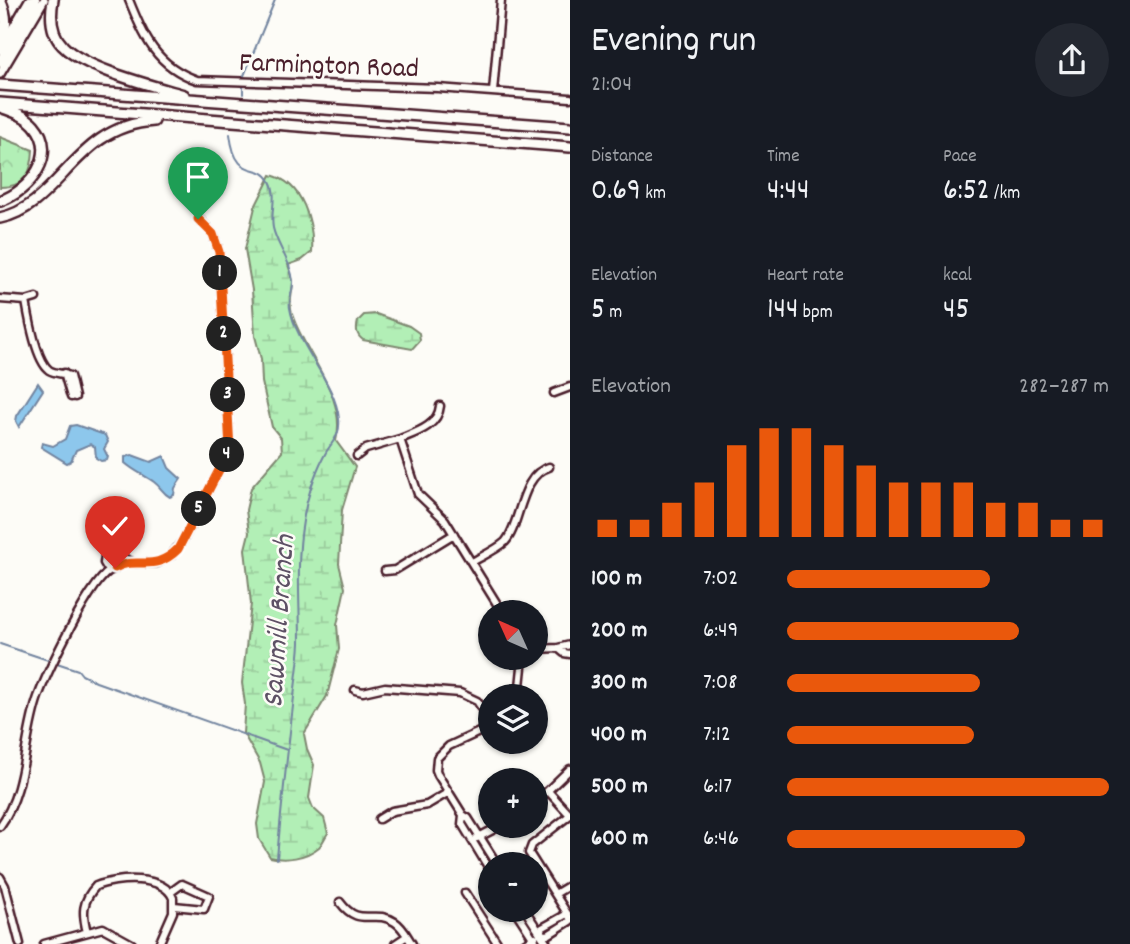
<!DOCTYPE html>
<meta charset="utf-8">
<style>
body{margin:0;font-family:Dekko,sans-serif;background:#242831;color:#f1f3f6;height:100vh;display:flex;flex-direction:column;font-size:26px;white-space:nowrap}
*{box-sizing:border-box;margin:0}
p{font-size:23px;color:#9ea1a6}
.icon{flex:none;width:38px;height:38px;fill:none;stroke:currentColor;stroke-width:2;stroke-linecap:round;stroke-linejoin:round}
.map{position:relative;flex:1;overflow:hidden}
.panel{display:flex;flex-direction:column;background:#171b24;width:560px}
.panel>*{flex:none}
.needle{width:46px;rotate:315deg}
.tools{position:absolute;left:478px;top:600px;display:grid;gap:14px}
.tools a{display:grid;place-items:center;width:70px;height:70px;border-radius:50%;background:#171b24;box-shadow:0 2px 5px #0004;font-size:35px}
.pin{position:absolute;display:grid;place-items:center;width:60px;height:60px;color:#fff;margin:-72px -30px;border-radius:50% 50% 50% 0;rotate:-45deg;box-shadow:0 0 7px #0007}
.pin .icon{rotate:45deg}
.km{position:absolute;width:35px;height:35px;margin:-18px;border-radius:50%;background:#222;color:#fff;font-size:19px;line-height:35px;text-align:center}
.round{display:grid;place-items:center;flex:none;width:74px;height:74px;border-radius:37px;background:#242831}
.overview{display:flex;align-items:center;justify-content:space-between;height:119px;padding:0 21px}
h1{font-size:38px;font-weight:600;line-height:52px}
.metrics{display:grid;grid-template-columns:repeat(3,1fr);gap:10px;height:119px;padding:7px 21px}
.metrics div{display:grid;align-content:center}
.metrics b{font-size:30px;font-weight:600}
.metrics small{font-size:19px;font-weight:400}
.metrics p{font-size:19px}
.chart{height:196px;padding:14px 21px}
.chart p{display:flex;justify-content:space-between}
.chart svg{width:100%;height:126px;margin-top:7px;stroke:#ea580c;stroke-width:6}
ul{padding:0 21px;list-style:none;font-size:23px}
li{display:grid;grid-template-columns:112px 84px 1fr;align-items:center;height:52px}
li i{height:18px;border-radius:9px;background:#ea580c}
main{display:flex;flex:1;min-height:0}
.map>svg:first-child{display:block}
.forest{fill:url(#forest-crowns);stroke:#7e8770;stroke-width:2}
.wetland{fill:url(#wetland-marsh);stroke:#7e8770;stroke-width:2}
.water{fill:#8dc7ec;stroke:#72849f;stroke-width:2}
.lines{fill:none;stroke-linecap:round;stroke-linejoin:round}
.stream{stroke:#72849f;stroke-width:2}
.minor-casing{stroke:#4a1f2b;stroke-width:11}
.major-casing{stroke:#4a1f2b;stroke-width:12}
.highway-casing{stroke:#4a1f2b;stroke-width:14}
.minor{stroke:#fdfcf7;stroke-width:6}
.major{stroke:#fdfcf7;stroke-width:7}
.highway{stroke:#fdfcf7;stroke-width:9}
.route-casing{stroke:#fff;stroke-width:14}
.route{stroke:#ea580c;stroke-width:9}
.labels{text-anchor:middle;stroke-width:5;stroke-linejoin:round;paint-order:stroke}
.street-label{font-size:28px;fill:#4a1f2b;stroke:#fdfcf7}
.water-label{font-size:30px;font-style:italic;fill:#5e5165;stroke:#fdfcf7}
</style>
<main>
<div class="map">
<svg width="570" height="944" viewBox="0 0 570 944">
<defs>
<pattern id="forest-crowns" width="20" height="18" patternUnits="userSpaceOnUse" patternTransform="scale(1.75)"><rect width="20" height="18" fill="#b2efb6"/><path d="M2 6a3 3 0 1 1 6 0M12 15a3 3 0 1 1 6 0" fill="none" stroke="#9bcc9d"/></pattern>
<pattern id="wetland-marsh" width="20" height="14" patternUnits="userSpaceOnUse" patternTransform="scale(1.75)"><rect width="20" height="14" fill="#b2efb6"/><path d="M1 5h8M5 5V1M11 12h8M15 12V8" fill="none" stroke="#9bcc9d"/></pattern>
</defs>
<rect width="100%" height="100%" fill="#fdfcf7"/>
<filter id="ink" filterUnits="userSpaceOnUse"><feTurbulence type="fractalNoise" baseFrequency=".0143" numOctaves="2"/><feDisplacementMap in="SourceGraphic" scale="14" xChannelSelector="R" yChannelSelector="G"/><feConvolveMatrix kernelMatrix="1 2 1 2 8 2 1 2 1" color-interpolation-filters="sRGB"/></filter>
<g filter="url(#ink)">
<path class="forest" d="M0 137 33 150C32 172 26 187 0 187Z"/>
<path class="wetland" d="M271 175C303 183 314 223 312 252L302 260 288 265C290 270 292 276 293 281 293 293 288 302 292 314 305 355 348 397 336 441L355 467 342 510 339 564 345 588 337 625 339 649 327 696 304 734 307 749 314 765 309 798 313 808 324 818 328 833C325 837 322 844 319 847 306 858 285 861 270 857L259 839 257 824 265 782 260 763 243 733 245 704 242 683 251 604 245 549 249 533 246 510 251 488 282 452 281 438 272 427 262 382 261 359 255 336 252 290 245 249 255 207Z
M376 314 409 326 419 333 420 340 412 349 363 340C356 335 356 329 358 321L364 315Z"/>
<path class="water" d="M38 383 43 390 19 427 16 421 17 416Z
M76 425 105 435 108 442 104 449 108 457 107 460 101 461 96 458 95 447 90 444 76 450 71 461 67 463 41 447 42 443 53 446 65 439 70 426Z
M132 455 151 462 164 456 169 468 181 479 175 488 174 495 170 497C162 493 161 487 154 482 144 475 134 471 125 463V457Z"/>
<g class="lines">
<path class="stream" d="M243 78 275 0
M243 94V85
M230 134C236 184 259 160 270 181 278 195 270 213 273 228 277 246 292 263 293 282 293 291 288 300 290 308 296 345 336 383 339 419 341 437 331 442 324 456 314 475 306 501 303 521 296 562 300 602 300 643 299 663 295 685 293 706 287 757 281 808 277 859
M0 644 78 670 82 675 96 682 287 750"/>
<defs>
<path id="minor" d="M129 0C144 37 156 66 197 80L438 88 570 98
M493 92 501 0
M0 299 26 301 36 298
M26 301C29 318 36 360 49 370 55 374 63 373 70 376L75 397
M64 373 71 397
M554 393 570 387
M440 406C438 426 417 432 400 439L418 494 445 520 502 612
M357 456 366 449 400 439
M112 553 126 526
M118 556 131 528
M119 557V564L115 568H107L104 563 105 556 112 553 132 562
M472 562C482 556 496 550 505 542 521 525 520 475 549 467
M117 566 124 563H157L172 555 183 540 230 449 219 252 213 234 199 219
M385 571 395 570 454 534
M570 645 558 648 564 653 570 654
M536 649 558 648
M355 690 363 692 385 687 460 693 477 701 490 720
M519 696 523 658
M548 791 570 815 532 845 529 853 570 918
M536 802 570 769
M463 815 438 775 436 770 437 758 449 746 490 727
M379 819 392 811 427 805 449 792
M0 826C27 789 23 739 38 697 47 673 92 576 113 569
M477 838 500 826
M490 870 462 824 463 815 468 818 497 864
M0 877 5 886 20 944
M171 892 182 884 209 896 204 909 174 906
M465 893 498 944
M555 894 570 885
M340 902C360 929 373 908 395 922 403 927 407 936 412 944
M515 910 537 944
M525 910 547 944
M567 914 542 928 540 934 548 935 570 921
M87 932C82 913 82 901 96 886 116 878 163 874 173 898V912L159 944
M44 944 103 928 132 944
M395 944 407 936
M524 944 535 937"/>
<path id="major" d="M0 50 29 0
M0 74 44 0"/>
<path id="highway" d="M0 0C8 16 7 29 0 45
M53 0C50 16 51 34 63 46 85 69 153 86 184 95
M0 62 35 4V0
M0 85 570 127
M0 103 570 147
M0 107C12 111 25 115 34 125 59 154 30 191 0 201
M0 218C60 206 74 126 154 121"/>
</defs>
<use href="#minor" class="minor-casing"/>
<use href="#major" class="major-casing"/>
<use href="#highway" class="highway-casing"/>
<use href="#minor" class="minor"/>
<use href="#major" class="major"/>
<use href="#highway" class="highway"/>
</g>
</g>
<g class="lines" filter="url(#ink)">
<defs>
<path id="route" d="M115 568C137 555 153 574 178 549L230 449 219 252 213 234 198 219"/>
</defs>
<use href="#route" class="route-casing"/>
<use href="#route" class="route"/>
</g>
<g class="labels">
<g class="street-label">
<text transform="translate(329 63) rotate(2)" y="10">Farmington Road</text>
</g>
<g class="water-label">
<text transform="translate(277 621) rotate(-86)" y="10">Sawmill Branch</text>
</g>
</g>
</svg>
<div class="tools">
<a><svg class="needle" viewBox="-14 -14 28 28"><path d="M0-13l5 13h-10z" fill="#e53935"/><path d="M0 13l5-13h-10z" fill="#9ea1a6"/></svg></a>
<a><svg class="icon" aria-label="layers" viewBox="0 0 24 24"><path d="M12 4l9 5-9 5-9-5zM3 14l9 5 9-5"/></svg></a>
<a>+</a>
<a>−</a>
</div>
<div class="pin" style="left:198px;top:219px;background:#1e9e55"><svg class="icon" aria-label="arrive" viewBox="0 0 24 24"><path d="M6 21V4h12l-3 4 3 4H6"/></svg></div>
<div class="pin" style="left:115px;top:568px;background:#d93025"><svg class="icon" aria-label="check" viewBox="0 0 24 24"><path d="M5 12l5 5 9-10"/></svg></div>
<b class="km" style="left:220px;top:273px">1</b>
<b class="km" style="left:224px;top:334px">2</b>
<b class="km" style="left:228px;top:395px">3</b>
<b class="km" style="left:227px;top:455px">4</b>
<b class="km" style="left:199px;top:509px">5</b>
</div>
<section class="panel">
<div class="overview"><div><h1>Evening run</h1><p>21:04</p></div><a class="round"><svg class="icon" aria-label="share" viewBox="0 0 24 24"><path d="M12 15V3M7 8l5-5 5 5M5 13v7h14v-7"/></svg></a></div>
<div class="metrics">
<div><p>Distance</p><b>0.69<small> km</small></b></div>
<div><p>Time</p><b>4:44</b></div>
<div><p>Pace</p><b>6:52<small> /km</small></b></div>
</div>
<div class="metrics">
<div><p>Elevation</p><b>5<small> m</small></b></div>
<div><p>Heart rate</p><b>144<small> bpm</small></b></div>
<div><p>kcal</p><b>45</b></div>
</div>
<div class="chart"><p><span>Elevation</span>282–287 m</p>
<svg viewBox="0 0 160 44" preserveAspectRatio="none"><path d="M5 44V38M15 44V38M25 44V32M35 44V25M45 44V12M55 44V6M65 44V6M75 44V12M85 44V19M95 44V25M105 44V25M115 44V25M125 44V32M135 44V32M145 44V38M155 44V38"/></svg>
</div>
<ul>
<li><b>100 m</b>7:02<i style="width:63%"></i></li>
<li><b>200 m</b>6:49<i style="width:72%"></i></li>
<li><b>300 m</b>7:08<i style="width:60%"></i></li>
<li><b>400 m</b>7:12<i style="width:58%"></i></li>
<li><b>500 m</b>6:17<i style="width:100%"></i></li>
<li><b>600 m</b>6:46<i style="width:74%"></i></li>
</ul>
</section>
</main>
